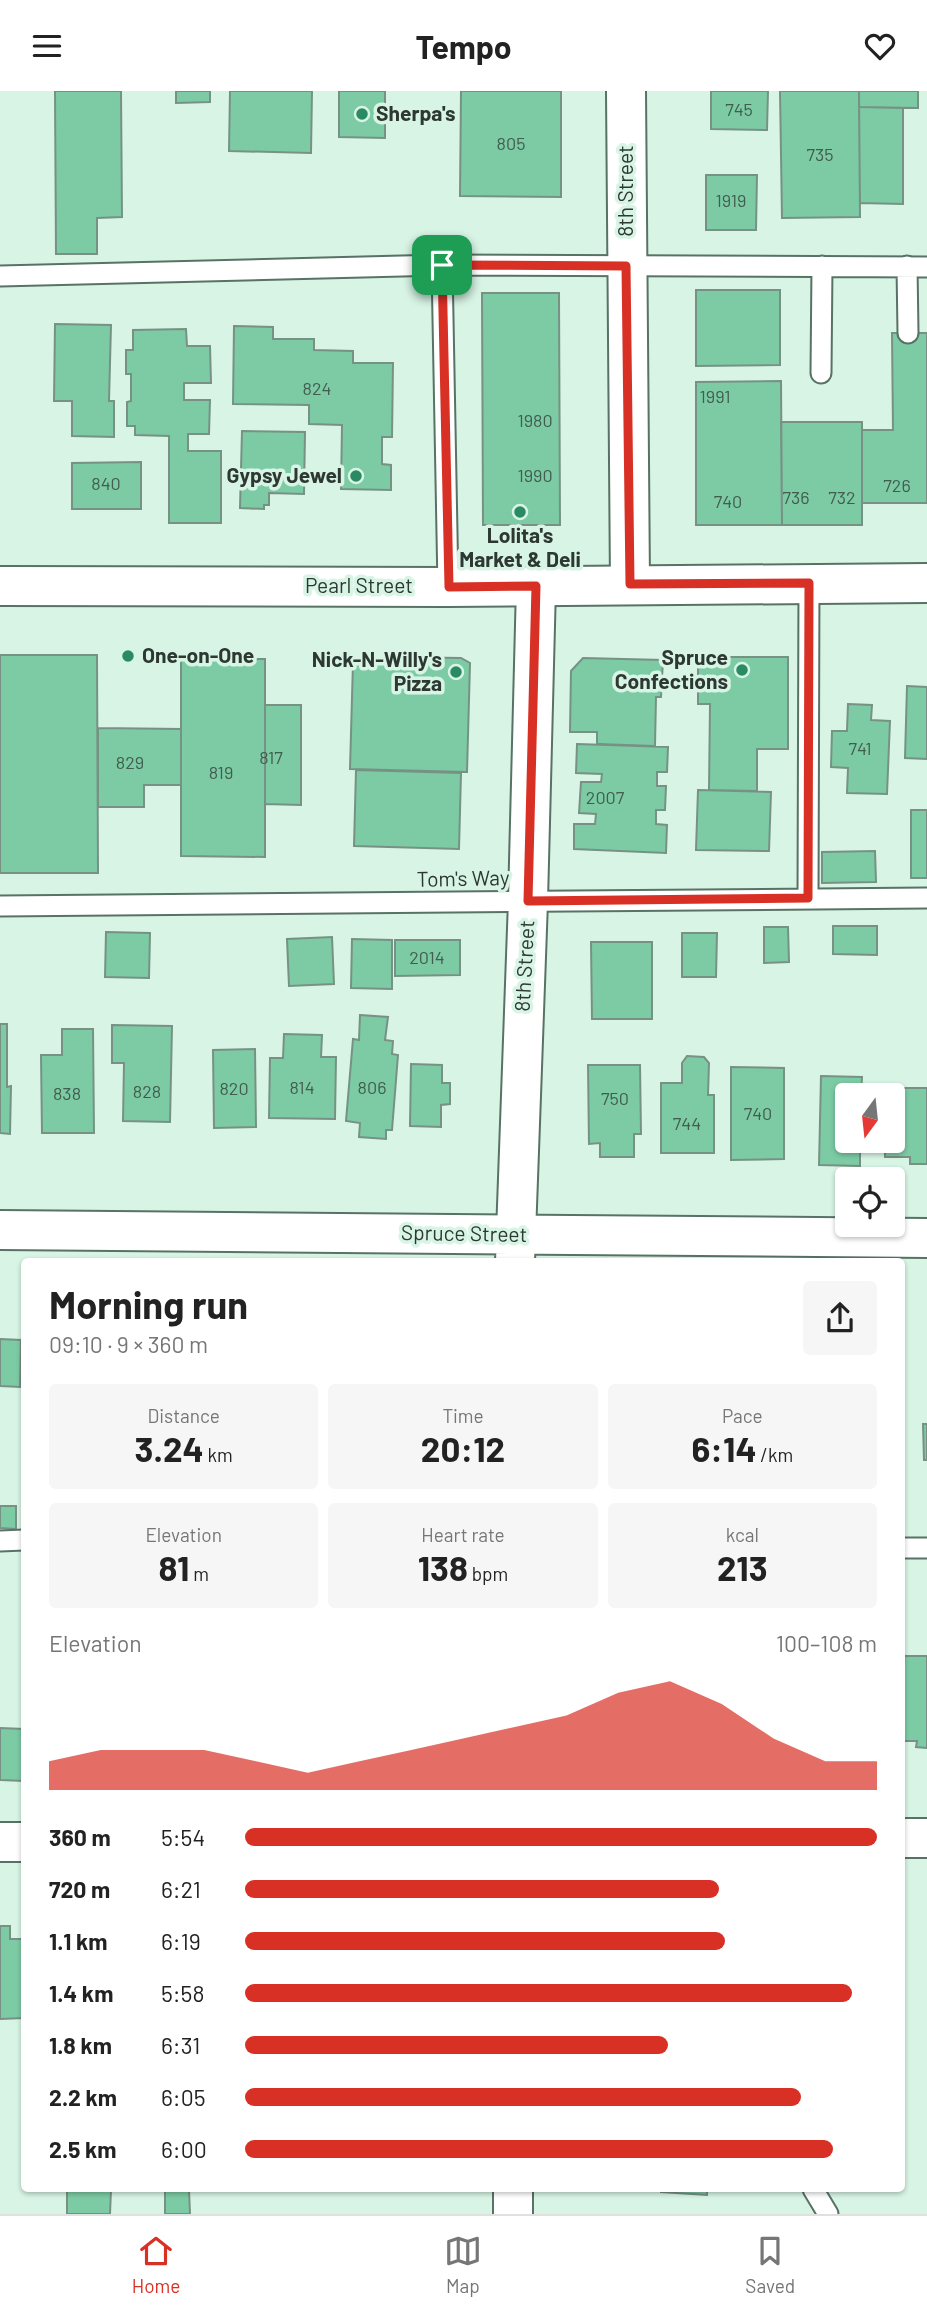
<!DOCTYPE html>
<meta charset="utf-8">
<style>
body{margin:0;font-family:Barlow,sans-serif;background:#f6f6f6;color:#222;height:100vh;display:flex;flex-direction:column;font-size:26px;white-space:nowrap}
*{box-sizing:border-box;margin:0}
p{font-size:23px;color:#767676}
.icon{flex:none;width:38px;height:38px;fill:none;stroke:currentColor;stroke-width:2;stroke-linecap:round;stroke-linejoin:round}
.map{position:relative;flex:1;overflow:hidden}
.side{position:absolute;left:21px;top:1167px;width:884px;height:934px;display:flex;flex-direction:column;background:#fff;border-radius:7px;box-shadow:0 2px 5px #0004}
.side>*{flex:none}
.needle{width:46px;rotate:195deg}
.tools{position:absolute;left:835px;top:992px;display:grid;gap:14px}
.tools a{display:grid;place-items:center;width:70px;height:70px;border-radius:7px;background:#fff;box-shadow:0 2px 5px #0004;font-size:35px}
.pin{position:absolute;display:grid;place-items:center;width:60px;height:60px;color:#fff;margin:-30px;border-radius:14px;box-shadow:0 4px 10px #0006}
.round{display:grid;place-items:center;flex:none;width:74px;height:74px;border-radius:7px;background:#f6f6f6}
.overview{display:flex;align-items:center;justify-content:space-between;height:119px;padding:0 28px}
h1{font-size:38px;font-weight:700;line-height:52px}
.stats{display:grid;grid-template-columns:repeat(3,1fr);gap:10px;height:119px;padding:7px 28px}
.stats div{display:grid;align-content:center;border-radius:7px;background:#f6f6f6;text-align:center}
.stats b{font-size:35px;font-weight:700}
.stats small{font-size:19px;font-weight:400}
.stats p{font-size:19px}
.chart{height:196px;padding:14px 28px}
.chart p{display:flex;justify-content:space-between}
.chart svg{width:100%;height:126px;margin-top:7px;fill:#d93025;opacity:.7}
ul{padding:0 28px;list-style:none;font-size:23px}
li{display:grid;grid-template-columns:112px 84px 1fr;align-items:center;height:52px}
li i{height:18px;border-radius:9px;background:#d93025}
header{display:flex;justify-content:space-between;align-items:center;height:91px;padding:0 28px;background:#fff;font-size:32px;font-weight:700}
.tab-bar{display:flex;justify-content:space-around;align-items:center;height:98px;border-top:2px solid #e0e0e0;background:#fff;font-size:19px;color:#767676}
.tab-bar a{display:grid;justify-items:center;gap:4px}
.tab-bar .current{color:#d93025}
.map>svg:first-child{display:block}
.building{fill:#7ccba5;stroke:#779284;stroke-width:2}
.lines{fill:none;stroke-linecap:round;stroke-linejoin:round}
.lane-casing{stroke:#587265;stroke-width:23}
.street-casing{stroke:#587265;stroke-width:42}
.secondary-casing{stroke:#587265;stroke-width:42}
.lane{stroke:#fff;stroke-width:19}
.street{stroke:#fff;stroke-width:38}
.secondary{stroke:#fff;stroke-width:38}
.route-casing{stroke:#fff;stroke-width:14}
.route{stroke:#d93025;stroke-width:9}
.poi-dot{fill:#2a8a63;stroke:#d7f4e5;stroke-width:2.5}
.labels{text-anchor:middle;stroke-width:7;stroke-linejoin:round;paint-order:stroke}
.number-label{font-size:18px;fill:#415d4f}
.poi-label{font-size:21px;font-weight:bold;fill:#2d3832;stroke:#d7f4e5;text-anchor:end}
.street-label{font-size:21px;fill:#2d3832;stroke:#d7f4e5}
</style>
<header><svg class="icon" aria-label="menu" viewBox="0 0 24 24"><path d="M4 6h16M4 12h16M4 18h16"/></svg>Tempo<svg class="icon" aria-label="heart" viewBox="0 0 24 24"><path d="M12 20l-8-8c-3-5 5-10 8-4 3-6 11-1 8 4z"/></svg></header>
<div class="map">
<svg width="927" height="2123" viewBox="0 0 927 2123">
<rect width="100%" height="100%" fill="#d7f4e5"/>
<path class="building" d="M55 0H121L122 126 97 127V163H56Z
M176 0H210V11L176 12Z
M230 0H312L311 62 229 60Z
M339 0H385V47L339 46Z
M461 0H561V106L460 105Z
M711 0H768L767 39 711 38Z
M780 0H859L860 126 782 127Z
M859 0H918V17L859 16Z
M859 16 903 17V113L860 112Z
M706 84H757L756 139H706Z
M696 199H780V274L696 275Z
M482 202H559L560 434H483Z
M55 233 111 234 109 310H114V346L72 345V310H54Z
M234 235 273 236V248H314V259L353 260V272H393L392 346H382V373L391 374V399L341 398 342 334 309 333V314L233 313Z
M186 238 187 255H210L211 292H184V309H210L209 343H188V360H221V432H169V345L135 344V335H127V311L131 310V283H126V259H133V239Z
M892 242H927V412H862V339H893Z
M781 290 782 434H696V291Z
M781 331H862V434H782Z
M242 340 305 341 304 403 269 402V414H264V418L240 417Z
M141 371V418H72V372Z
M0 564H97L98 782H0Z
M395 566 461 567 470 572 467 681 350 678 353 571 392 573Z
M698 566H788V658H757V700L709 699 710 613H698Z
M583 567 663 569 661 606H656L655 655 597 653V641H570L571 580Z
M181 568H265V766L181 765Z
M907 595 927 596V668L905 667Z
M848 613 872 614 871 629 890 630 887 703 847 702 848 677 831 676 832 640H847Z
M265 614H301V714L265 713Z
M98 637 181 638V694H144V716H98Z
M577 653 668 656 667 681H657V695H666L665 719H656V733L667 734 666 762 574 758V733H595L596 723 579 722 581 691H601L602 683 576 682Z
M356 679 461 682 459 758 354 755Z
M698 699 771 701 769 760 696 759Z
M911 719H927V787H911Z
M875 760 876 791 822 792V761Z
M833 835H877V864L833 863Z
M764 836H788L789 871 764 872Z
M106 841 150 842 149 887 105 886Z
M682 842H717L716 886H682Z
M332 846 334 893 289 895 287 848Z
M352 848 392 849V898L351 897Z
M395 849H460V884L395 885Z
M591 851H652V928H592Z
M360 924 388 926 385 949 393 950 392 963 398 964 392 1039H386V1048L359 1046 360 1032 346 1030 353 948 359 949Z
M0 933H7V996L11 995 10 1043 0 1042Z
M112 934 172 935 170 1031 123 1030 124 972H112Z
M62 938H93L94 1042H42L41 964H62Z
M284 943 322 944 321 966H336L335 1028 269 1027 270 967H283Z
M255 958 256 1036 214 1037 213 959Z
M687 965 704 966 709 972 708 1004H714V1062H661V992H682V972Z
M411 973 442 974V992H450V1013L441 1014V1036L410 1035Z
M588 974H640L641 1043H634V1066H600V1052L589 1053Z
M731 976 784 977V1068L731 1069Z
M821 985 862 986 861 1004H847V1050H860V1075L819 1074Z
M896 997H927V1073H910V1066H885V1050H892V1022L896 1023Z
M0 1248 21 1249 20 1296 0 1295Z
M923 1333H927V1369H924Z
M0 1415H16V1438L0 1437Z
M902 1565H927V1657L916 1656 917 1650H901Z
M0 1637 24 1638V1690L0 1689Z
M0 1835H10V1848H24V1927L0 1928Z
M165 2098H189L190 2123H165Z
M661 2098H707V2104L661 2101Z
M67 2099H111L110 2123H67Z"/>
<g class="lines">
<defs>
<path id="lane" d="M442 174 448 496
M907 175 908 242
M0 185 442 174 927 176
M821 282 822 175
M808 807 809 492
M0 815 927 807
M0 1450 24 1449
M901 1457H927
M813 2098 828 2123"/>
<path id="street" d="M626 0 630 493
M0 1139 927 1147
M515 1171 528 810 536 495
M901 1747H927
M0 1751H24
M513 2098V2123"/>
<path id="secondary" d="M0 495 448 496 927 492"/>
</defs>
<use href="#lane" class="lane-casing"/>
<use href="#street" class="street-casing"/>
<use href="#secondary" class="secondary-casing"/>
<use href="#lane" class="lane"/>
<use href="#street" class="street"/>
<use href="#secondary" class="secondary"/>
</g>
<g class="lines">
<defs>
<path id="route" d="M442 174 626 175 630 493 809 492 808 807 528 810 536 495 449 496Z"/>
</defs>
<use href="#route" class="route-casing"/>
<use href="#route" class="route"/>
</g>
<g class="poi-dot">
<circle cx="362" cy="23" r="7"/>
<circle cx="356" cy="385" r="7"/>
<circle cx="520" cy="421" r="7"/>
<circle cx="128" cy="565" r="7"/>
<circle cx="742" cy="579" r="7"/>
<circle cx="456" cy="581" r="7"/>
</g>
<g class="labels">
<g class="number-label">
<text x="739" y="25">745</text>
<text x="511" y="59">805</text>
<text x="820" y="70">735</text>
<text x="731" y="116">1919</text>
<text x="317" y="304">824</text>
<text x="715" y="312">1991</text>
<text x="535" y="336">1980</text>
<text x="535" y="391">1990</text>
<text x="106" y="399">840</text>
<text x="897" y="401">726</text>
<text x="796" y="413">736</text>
<text x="842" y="413">732</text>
<text x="728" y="417">740</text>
<text x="860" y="664">741</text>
<text x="271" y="673">817</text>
<text x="130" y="678">829</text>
<text x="221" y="688">819</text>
<text x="605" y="713">2007</text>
<text x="427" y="873">2014</text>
<text x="302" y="1003">814</text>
<text x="372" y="1003">806</text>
<text x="234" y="1004">820</text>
<text x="147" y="1007">828</text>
<text x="67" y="1009">838</text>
<text x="615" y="1014">750</text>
<text x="758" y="1029">740</text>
<text x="687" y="1039">744</text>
</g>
<g class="poi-label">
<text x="376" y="30" text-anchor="start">Sherpa's</text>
<text x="342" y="392">Gypsy Jewel</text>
<text x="520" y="452" text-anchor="middle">Lolita's<tspan x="520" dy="24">Market &amp; Deli</tspan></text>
<text x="142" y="572" text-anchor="start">One-on-One</text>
<text x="728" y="574">Spruce<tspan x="728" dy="24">Confections</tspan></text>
<text x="442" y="576">Nick-N-Willy's<tspan x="442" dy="24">Pizza</tspan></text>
</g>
<g class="street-label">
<text transform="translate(626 100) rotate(-90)" y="7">8th Street</text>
<text x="359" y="502">Pearl Street</text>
<text transform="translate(463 788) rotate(-1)" y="7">Tom's Way</text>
<text transform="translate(525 875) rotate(-87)" y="7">8th Street</text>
<text transform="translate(464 1143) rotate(1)" y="7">Spruce Street</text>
</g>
</g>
</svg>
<div class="tools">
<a><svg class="needle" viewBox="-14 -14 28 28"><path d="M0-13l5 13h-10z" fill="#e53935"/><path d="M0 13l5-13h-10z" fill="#767676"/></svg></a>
<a><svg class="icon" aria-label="locate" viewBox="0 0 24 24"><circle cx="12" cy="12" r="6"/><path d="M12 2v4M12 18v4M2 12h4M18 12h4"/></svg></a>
</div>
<div class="pin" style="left:442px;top:174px;background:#1e9e55"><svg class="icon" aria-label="arrive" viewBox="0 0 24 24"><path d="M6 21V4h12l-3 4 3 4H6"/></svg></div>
<section class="side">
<div class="overview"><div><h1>Morning run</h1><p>09:10 · 9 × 360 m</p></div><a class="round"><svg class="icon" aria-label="share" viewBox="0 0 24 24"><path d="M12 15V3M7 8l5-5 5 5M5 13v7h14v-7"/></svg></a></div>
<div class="stats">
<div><p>Distance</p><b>3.24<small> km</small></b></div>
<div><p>Time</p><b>20:12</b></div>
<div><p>Pace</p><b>6:14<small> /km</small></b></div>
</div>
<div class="stats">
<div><p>Elevation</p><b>81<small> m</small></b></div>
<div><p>Heart rate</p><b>138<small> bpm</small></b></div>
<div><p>kcal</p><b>213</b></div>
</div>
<div class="chart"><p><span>Elevation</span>100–108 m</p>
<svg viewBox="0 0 160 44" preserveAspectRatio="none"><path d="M0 44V34L10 30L20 30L30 30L40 34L50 38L60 34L70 30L80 26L90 22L100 18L110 10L120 6L130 14L140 26L150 34L160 34V44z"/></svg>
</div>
<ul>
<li><b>360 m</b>5:54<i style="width:100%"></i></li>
<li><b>720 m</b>6:21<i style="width:75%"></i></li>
<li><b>1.1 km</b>6:19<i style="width:76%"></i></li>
<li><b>1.4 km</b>5:58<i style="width:96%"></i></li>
<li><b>1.8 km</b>6:31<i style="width:67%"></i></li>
<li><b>2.2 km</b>6:05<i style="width:88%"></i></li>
<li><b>2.5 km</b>6:00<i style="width:93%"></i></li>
</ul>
</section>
</div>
<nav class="tab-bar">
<a class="current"><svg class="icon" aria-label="home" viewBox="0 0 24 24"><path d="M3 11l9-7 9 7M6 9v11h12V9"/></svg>Home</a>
<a><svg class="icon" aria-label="map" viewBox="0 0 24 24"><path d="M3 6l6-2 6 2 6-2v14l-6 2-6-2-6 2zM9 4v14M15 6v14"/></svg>Map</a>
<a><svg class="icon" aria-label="saved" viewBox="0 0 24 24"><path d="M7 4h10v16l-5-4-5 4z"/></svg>Saved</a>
</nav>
